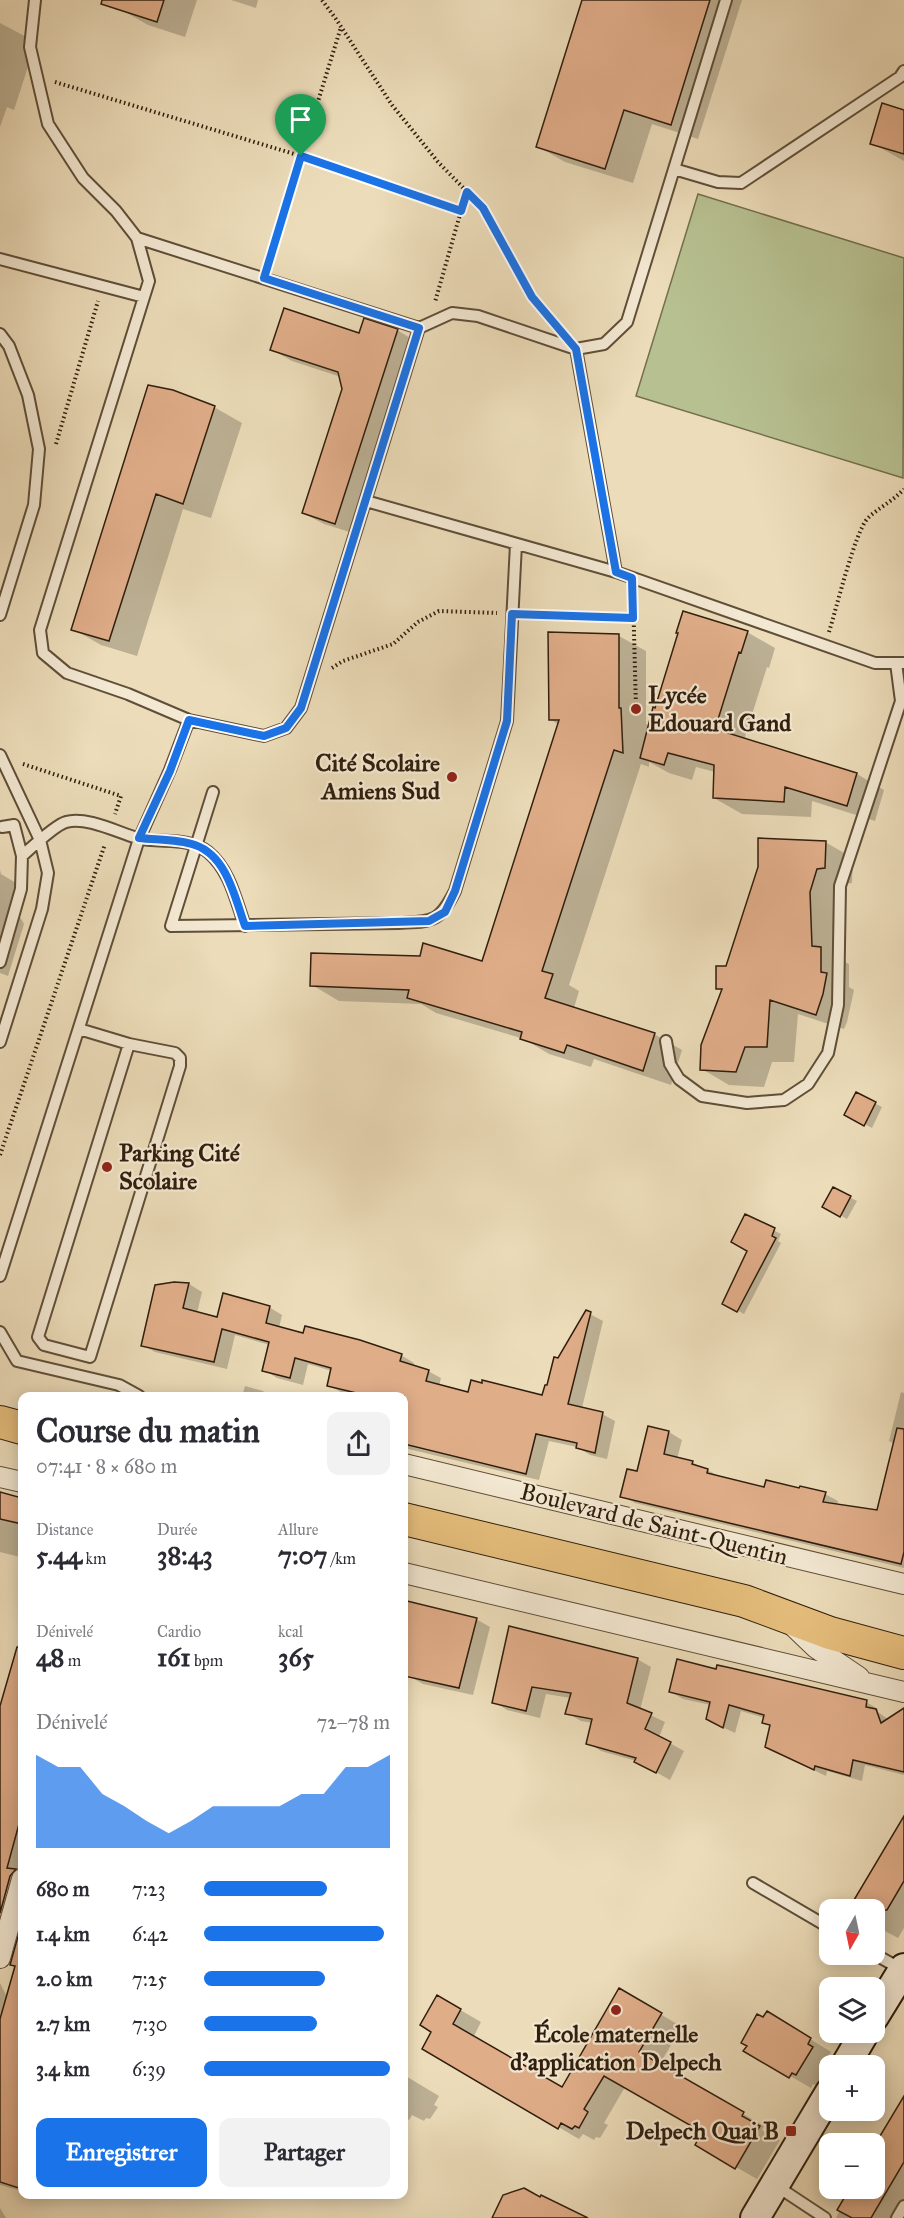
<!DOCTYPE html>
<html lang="fr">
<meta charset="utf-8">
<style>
body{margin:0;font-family:"IM FELL Great Primer",serif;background:#f2f2f3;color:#2b2b33;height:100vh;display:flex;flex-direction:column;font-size:22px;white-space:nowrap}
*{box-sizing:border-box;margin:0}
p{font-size:20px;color:#7c7c81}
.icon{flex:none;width:33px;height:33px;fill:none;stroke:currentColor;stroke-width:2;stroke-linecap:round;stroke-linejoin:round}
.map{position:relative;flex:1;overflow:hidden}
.details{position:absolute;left:18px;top:1392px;width:390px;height:807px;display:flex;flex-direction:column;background:#fff;border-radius:12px;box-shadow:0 3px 15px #0003}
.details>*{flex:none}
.needle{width:39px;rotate:189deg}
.fabs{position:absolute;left:819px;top:1899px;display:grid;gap:12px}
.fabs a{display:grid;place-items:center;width:66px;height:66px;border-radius:12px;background:#fff;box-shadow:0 3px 15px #0003;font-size:30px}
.pin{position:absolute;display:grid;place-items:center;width:51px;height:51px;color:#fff;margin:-62px -26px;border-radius:50% 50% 50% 0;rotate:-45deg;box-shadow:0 0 6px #0007}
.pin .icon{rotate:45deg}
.round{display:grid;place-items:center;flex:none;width:63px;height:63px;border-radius:12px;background:#f2f2f3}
.head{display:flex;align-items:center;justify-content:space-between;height:102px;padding:0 18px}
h1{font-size:33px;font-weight:700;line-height:45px}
.metrics{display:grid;grid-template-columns:repeat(3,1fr);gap:9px;height:102px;padding:6px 18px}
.metrics div{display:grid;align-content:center}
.metrics b{font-size:26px;font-weight:700}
.metrics small{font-size:16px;font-weight:400}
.metrics p{font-size:16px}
.chart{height:168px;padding:12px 18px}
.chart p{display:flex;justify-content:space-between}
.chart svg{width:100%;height:108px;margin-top:6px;fill:#1a73e8;opacity:.7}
.action{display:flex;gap:12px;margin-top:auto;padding:12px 18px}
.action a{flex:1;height:69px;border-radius:12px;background:#1a73e8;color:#fff;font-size:24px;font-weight:700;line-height:69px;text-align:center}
.action a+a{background:#f2f2f3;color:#2b2b33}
ul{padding:0 18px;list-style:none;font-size:20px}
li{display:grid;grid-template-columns:96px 72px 1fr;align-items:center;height:45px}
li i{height:15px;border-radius:8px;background:#1a73e8}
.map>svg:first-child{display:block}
.green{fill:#b7c090;stroke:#746f4e;stroke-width:1.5}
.shadow{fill:#0003}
.building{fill:#e0ad89;stroke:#301e0d;stroke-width:1.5}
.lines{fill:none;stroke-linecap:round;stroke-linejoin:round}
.lane-casing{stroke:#5f4e38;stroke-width:14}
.street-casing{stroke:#5f4e38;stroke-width:22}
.secondary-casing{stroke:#301e0d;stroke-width:32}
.primary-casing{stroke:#301e0d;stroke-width:34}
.path{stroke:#301e0d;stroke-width:4;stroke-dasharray:1.5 3;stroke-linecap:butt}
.lane{stroke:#f3e8d2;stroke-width:10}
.street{stroke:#f3e8d2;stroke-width:20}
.secondary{stroke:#f3e8d2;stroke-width:28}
.primary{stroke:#e6be7c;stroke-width:32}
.route-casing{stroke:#fff;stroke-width:12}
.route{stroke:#1a73e8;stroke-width:8}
.poi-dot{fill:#8f2418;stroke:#f3e8d2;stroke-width:2}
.labels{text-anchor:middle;stroke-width:4.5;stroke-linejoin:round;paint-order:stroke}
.poi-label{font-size:24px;font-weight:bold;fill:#301e0d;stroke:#f3e8d2;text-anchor:start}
.street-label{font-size:24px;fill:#301e0d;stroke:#f3e8d2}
</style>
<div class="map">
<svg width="904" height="2218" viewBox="0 0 904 2218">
<rect width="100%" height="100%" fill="#ecdcb9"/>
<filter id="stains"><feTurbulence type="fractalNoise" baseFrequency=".00333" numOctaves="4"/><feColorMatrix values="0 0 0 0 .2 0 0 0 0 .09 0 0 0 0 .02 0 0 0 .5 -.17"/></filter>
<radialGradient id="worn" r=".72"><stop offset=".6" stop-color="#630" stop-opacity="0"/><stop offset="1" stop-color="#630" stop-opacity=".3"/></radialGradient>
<path class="green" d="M698 194 904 258 903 478 636 396Z"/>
<path class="shadow" d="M123 0H197L185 37 148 25 120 9Z
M231 0H258L256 8Z
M583 0H742L698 139 652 124 633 183 565 162 537 146Z
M0 23 36 42 14 110 7 107 0 127Z
M904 112V161L872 143Z
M397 330 417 342 356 534 324 524 303 513 343 389 341 377 292 361 272 350Z
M149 386 214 407 242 423 211 518 183 509 137 656 101 645 73 629Z
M747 632 775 648 769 668 767 667 744 740 857 774 884 790 875 821 812 801 811 817 742 814 714 798 715 772 696 767 692 780 669 773 649 762V767L641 764 569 985 579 991 574 1008 654 1034 682 1050 671 1085 594 1059 591 1067 549 1054 524 1039 436 1013 421 1004 339 1001 312 985 483 963 559 725 550 719 619 636 646 651V724L650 726Z
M825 842 853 858 852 883 844 884 839 959 849 964V987L854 990 847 1022 844 1029 798 1014 794 1062H772L764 1087 729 1085 702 1069 723 991 718 988 727 968 760 867Z
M0 870 1 874 21 886 26 895 25 901 15 908 24 924 8 976 0 973Z
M856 1094 882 1107 872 1128 846 1114Z
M834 1189 857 1201 847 1219 824 1206Z
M746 1216 781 1234 778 1241 781 1243 744 1314 724 1303 749 1250Z
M189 1284 202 1292 197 1313 218 1319 269 1307 282 1315 279 1328 401 1355 414 1363 413 1367 428 1371 441 1378 439 1386 469 1394 543 1397 559 1360 590 1314 603 1321 582 1408 602 1414 615 1421 607 1459 590 1455 577 1447 549 1441 539 1480 404 1448V1396H358L341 1392 328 1385 332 1371 308 1364 303 1385 277 1378 264 1370 270 1345 235 1335 227 1369 155 1352 143 1345 156 1286Z
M245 1386 263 1391 269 1396H242Z
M901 1392 904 1393V1568L635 1503 622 1496 669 1432 682 1440 677 1459 693 1463 721 1477 765 1489 825 1494 838 1501 837 1506 878 1512 894 1444 889 1441Z
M0 1494 22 1499V1547L20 1557 0 1552Z
M404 1605 476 1619 490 1627 473 1695 423 1684 409 1676 407 1668 404 1666Z
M510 1628 637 1659 651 1667 640 1710 665 1722 659 1737 684 1751 670 1780 636 1761 601 1751 588 1743 593 1723 581 1721 567 1713 571 1698 546 1694 540 1718 507 1710 494 1702Z
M22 1664V1867L5 1930 0 1928V1709Z
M671 1692 866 1702 878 1709V1712L889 1720 904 1718V1775L865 1765 862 1781 827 1771 826 1776 778 1753 771 1727 764 1722 765 1718 741 1711 735 1733 720 1726 711 1705 683 1699Z
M904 1843V1928L898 1938 874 1925V1910Z
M22 1946V2191L0 2185V1983L6 1995Z
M620 1990 682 2027 659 2065 764 2126 762 2130 780 2140 757 2179 697 2145 704 2132 625 2087 604 2123 608 2125 600 2138 596 2137 594 2140 583 2134 579 2139 424 2049 433 2031 438 1997 481 2022 473 2038 563 2089Z
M788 2025 831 2052 828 2057 833 2060 818 2086 813 2084 811 2088 746 2051Z
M404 2075 439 2096 434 2105 438 2107 430 2119 426 2118 424 2121 412 2115 409 2120 404 2117Z
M904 2099V2218H836L851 2188H874Z
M0 2208 6 2218H0Z"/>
<path class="building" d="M102 0H164L157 22 101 4Z
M582 0H710L671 125 624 110 605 169 536 147Z
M882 103 904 110V154L870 144Z
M284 308 359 333 364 318 398 329 335 524 302 513 342 389 338 372 270 350Z
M148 385 173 390 215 406 183 504 156 494 109 641 71 630Z
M683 611 748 631 741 653 739 652 715 729 857 773 847 806 785 787 784 802 713 798 714 765 668 753 664 765 640 758 653 707 655 708 678 633H676Z
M548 632 619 634V708H621L623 753 614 750 542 971 553 974 545 998 655 1033 643 1071 567 1045 564 1053 520 1039 522 1032 407 998 409 990 310 986 311 953 420 956 423 943 482 961 559 720H549Z
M758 838 826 841 825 868 817 869 810 892 812 946 821 947V972L827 973 823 994 816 1015 770 1000 767 1047H745L736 1072 700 1070 701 1045 722 989H716V966H726L758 867Z
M856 1092 876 1102 864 1126 844 1115Z
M833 1187 851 1196 840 1217 822 1207Z
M745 1214 775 1228 772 1236 776 1238 737 1312 722 1304 747 1251 731 1242Z
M174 1282 189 1283 183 1308 217 1317 223 1293 270 1306 266 1323 303 1333 305 1326 360 1340 402 1354 400 1361 429 1370 426 1381 468 1392 471 1380 482 1383V1380L542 1395 545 1385H547L554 1357 558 1358 586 1310 591 1312 568 1404 603 1412 595 1453 576 1448 577 1443 536 1434 526 1474 404 1444V1396H369L327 1386 331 1368 295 1358 290 1378 262 1371 269 1342 222 1329 214 1362 141 1346 155 1285Z
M648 1426 669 1431 664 1454 693 1461 692 1464 708 1469 707 1473 764 1487 766 1480 799 1488 800 1486 826 1492 823 1502 877 1510 897 1428 904 1429V1552L901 1564 620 1497 627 1469 637 1471Z
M0 1492 22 1498V1524L0 1519Z
M407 1601 477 1618 459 1688 404 1676V1612Z
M509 1626 638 1658 627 1703 652 1713 645 1729 671 1742 656 1773 634 1762 636 1758 586 1744 592 1719 565 1714 571 1693 532 1687 526 1711 492 1703Z
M17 1647 22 1648V1813L7 1868 16 1869 10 1876 0 1913V1706Z
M677 1659 716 1669 717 1665 731 1668 867 1700 866 1707 876 1709 881 1723 904 1708V1772L853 1760 850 1776 815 1766 814 1770 765 1747 770 1725 762 1723 764 1715 729 1705 723 1728 706 1719 710 1702 669 1692Z
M904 1816V1881L887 1910H848Z
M22 1922V2189L0 2182V2019L15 1966 10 1965Z
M619 1988 662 2013 639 2052 744 2112 742 2116 760 2126 735 2169 695 2145 702 2132 604 2076 584 2109 588 2112 579 2128 575 2126 572 2129 561 2123 558 2129 422 2049 431 2032 420 2025 437 1995 461 2009 453 2024 562 2087Z
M767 2011 811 2038 808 2044 813 2047 796 2075 792 2073 789 2078 743 2051 747 2046 741 2043 757 2014 763 2017Z
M904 2096V2162L871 2218H852L837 2210 850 2188H874V2146Z
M524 2188 540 2197 541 2195 588 2218H492L503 2195Z"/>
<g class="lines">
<defs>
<path id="lane" d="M35 0 30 47 48 124 83 178 116 211 137 238 149 281 40 630 43 653 67 673 128 694 189 720 264 736 286 728 301 708 419 328 137 238
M674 169 718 182 741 183 900 77 904 71
M0 259 144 297
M419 328 452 313 478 316 576 349 604 344 627 322 726 0
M0 334 9 346 28 395 39 449 34 505 0 615
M576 349 616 572
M366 501 616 572 875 663H904
M0 755 40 840 48 873 42 909 0 1042
M213 792 171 926 399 923C433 921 439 923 455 891L507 721 516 544
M22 856C31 848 55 825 66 822 86 816 117 832 137 838 160 844 188 836 208 852 230 870 236 901 245 926
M0 962 21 889 22 856 14 825 2 827
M79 1029 129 1044 38 1337 44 1345 90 1357 180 1066V1058L175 1053 129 1044
M666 1041 670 1064 679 1079 702 1096 747 1103 784 1100 808 1084 828 1053 838 1005 840 886 901 701 896 663
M0 1276 139 839 170 770 189 720
M0 1332 17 1361 119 1385 139 1396
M753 1883 830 1928
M874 1954 903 1970
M775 2185 825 2218
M897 2218 904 2206"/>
<path id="street" d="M404 1464 904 1584
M0 1477 22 1482
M404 1573 904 1692
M792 1625 816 1648 859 1677
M0 1958 22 1879"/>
<path id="secondary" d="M874 2017 904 1968
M845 2066 865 2032
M755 2218 830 2092"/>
<path id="primary" d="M0 1422 22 1428
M404 1519 744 1601 830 1633 904 1653"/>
</defs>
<use href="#lane" class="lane-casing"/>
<use href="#street" class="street-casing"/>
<use href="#secondary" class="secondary-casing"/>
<use href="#primary" class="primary-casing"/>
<path class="path" d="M322 0 336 19 392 105 438 162 483 208 533 297 555 324
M55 82 301 156 461 211 435 302
M461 211 467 192
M268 263 341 27
M56 444 98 301
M633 594 636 709
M529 614 633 618
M829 632C836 610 855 531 868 518 878 508 892 502 904 489
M332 668 343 661 393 644 418 622 439 611 497 613
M23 764 121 796 115 814
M0 1155 105 844"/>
<use href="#lane" class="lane"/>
<use href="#street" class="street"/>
<use href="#secondary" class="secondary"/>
<use href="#primary" class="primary"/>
</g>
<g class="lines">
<defs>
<path id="route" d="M301 156 461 211 467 192 483 208 532 297 576 349 616 572 632 578 633 618 512 614 507 721 455 891 445 912 429 921 245 926C235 898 227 856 195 845 178 839 157 840 139 838L170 771 189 720 264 736 286 728 301 708 419 328 264 278Z"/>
</defs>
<use href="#route" class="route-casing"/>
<use href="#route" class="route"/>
</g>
<g class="poi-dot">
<circle cx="636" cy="709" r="6"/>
<circle cx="452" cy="777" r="6"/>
<circle cx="107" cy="1167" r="6"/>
<circle cx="616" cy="2010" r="6"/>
<rect x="785" y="2125" width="12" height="12" rx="3"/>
</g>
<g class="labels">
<g class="poi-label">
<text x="648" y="703">Lycée<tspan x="648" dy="28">Edouard Gand</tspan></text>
<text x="440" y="771" text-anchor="end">Cité Scolaire<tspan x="440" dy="28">Amiens Sud</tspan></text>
<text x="119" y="1161">Parking Cité<tspan x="119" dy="28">Scolaire</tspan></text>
<text x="616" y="2042" text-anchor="middle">École maternelle<tspan x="616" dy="28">d'application Delpech</tspan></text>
<text x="779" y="2139" text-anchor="end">Delpech Quai B</text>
</g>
<g class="street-label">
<text transform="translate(654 1524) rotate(14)" y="8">Boulevard de Saint-Quentin</text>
</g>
</g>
<rect width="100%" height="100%" filter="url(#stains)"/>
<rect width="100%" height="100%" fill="url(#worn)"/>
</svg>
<div class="fabs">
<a><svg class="needle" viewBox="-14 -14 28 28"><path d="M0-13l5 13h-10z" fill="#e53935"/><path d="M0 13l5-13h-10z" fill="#7c7c81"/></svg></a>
<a><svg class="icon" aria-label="layers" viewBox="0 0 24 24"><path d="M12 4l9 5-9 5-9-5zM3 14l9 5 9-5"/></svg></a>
<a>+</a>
<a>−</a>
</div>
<div class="pin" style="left:301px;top:156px;background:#1e9e55"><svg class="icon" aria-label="arrive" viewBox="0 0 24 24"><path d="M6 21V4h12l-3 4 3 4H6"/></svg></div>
<section class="details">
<div class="head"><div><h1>Course du matin</h1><p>07:41 · 8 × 680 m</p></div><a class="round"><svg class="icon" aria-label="share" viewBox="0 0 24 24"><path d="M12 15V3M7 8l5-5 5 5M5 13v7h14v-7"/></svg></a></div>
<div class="metrics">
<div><p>Distance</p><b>5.44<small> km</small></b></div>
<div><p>Durée</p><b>38:43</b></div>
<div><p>Allure</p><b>7:07<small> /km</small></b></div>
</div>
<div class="metrics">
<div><p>Dénivelé</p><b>48<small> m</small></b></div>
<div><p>Cardio</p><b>161<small> bpm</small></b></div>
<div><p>kcal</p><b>365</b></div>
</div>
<div class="chart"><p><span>Dénivelé</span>72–78 m</p>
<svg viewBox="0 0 160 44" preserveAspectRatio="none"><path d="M0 44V6L10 11L20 11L30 22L40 27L50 33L60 38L70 33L80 27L90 27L100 27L110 27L120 22L130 22L140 11L150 11L160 6V44z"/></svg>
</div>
<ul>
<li><b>680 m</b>7:23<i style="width:66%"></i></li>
<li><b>1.4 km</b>6:42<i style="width:97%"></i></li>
<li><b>2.0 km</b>7:25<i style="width:65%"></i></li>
<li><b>2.7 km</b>7:30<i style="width:61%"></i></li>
<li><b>3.4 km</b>6:39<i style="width:100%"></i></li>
</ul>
<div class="action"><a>Enregistrer</a><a>Partager</a></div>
</section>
</div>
